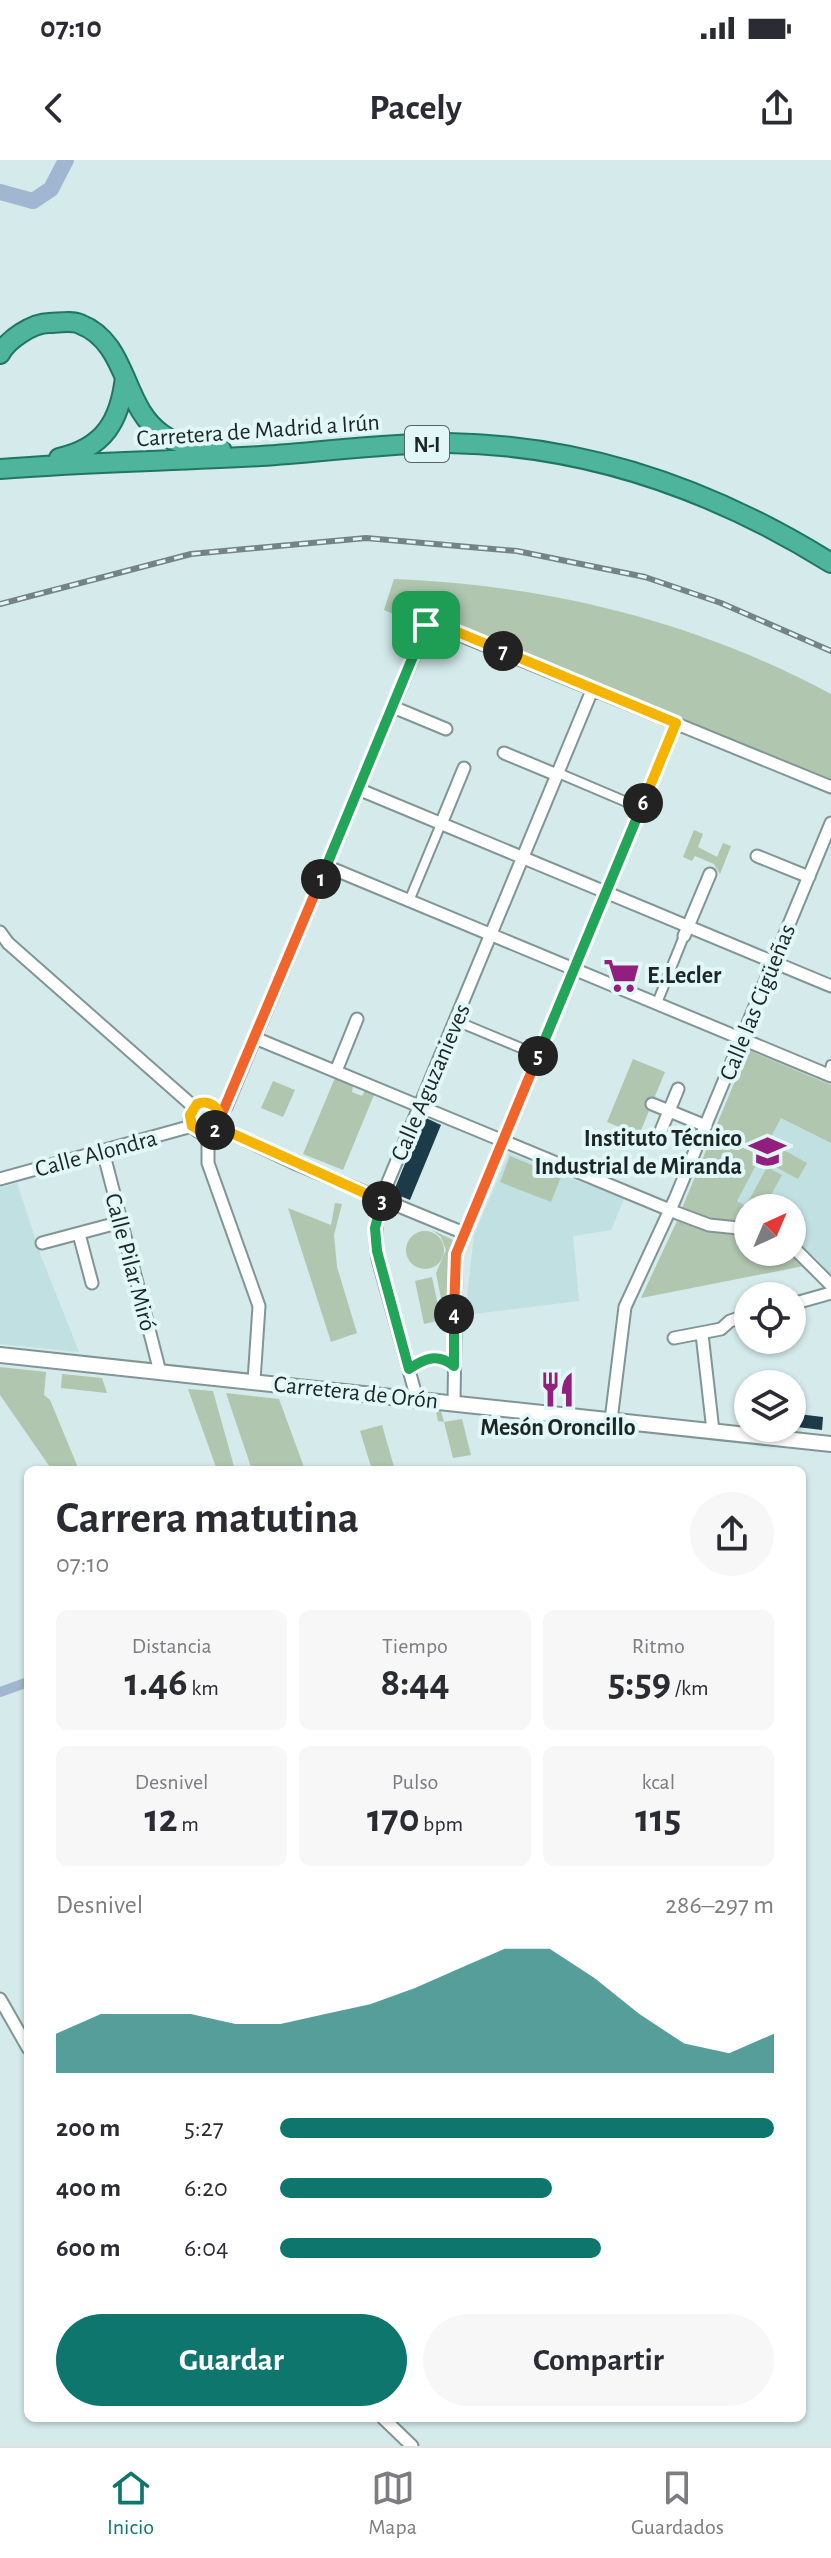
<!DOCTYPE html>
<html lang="es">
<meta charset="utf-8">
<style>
body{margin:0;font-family:"Alegreya Sans",sans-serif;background:#f7f7f7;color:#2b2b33;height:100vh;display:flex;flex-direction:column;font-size:30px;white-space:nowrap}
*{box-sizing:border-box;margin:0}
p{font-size:26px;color:#7c7c81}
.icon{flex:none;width:44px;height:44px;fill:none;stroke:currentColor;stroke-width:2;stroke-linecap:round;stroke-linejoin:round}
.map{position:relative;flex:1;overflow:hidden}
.sheet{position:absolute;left:24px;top:1306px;width:782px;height:956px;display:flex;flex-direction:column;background:#fff;border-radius:12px;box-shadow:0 2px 6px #0004}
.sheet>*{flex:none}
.needle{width:52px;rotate:44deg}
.tools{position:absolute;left:734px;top:1034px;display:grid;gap:16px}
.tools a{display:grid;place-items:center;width:72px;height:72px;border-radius:50%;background:#fff;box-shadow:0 2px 6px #0004;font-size:40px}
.pin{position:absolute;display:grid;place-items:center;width:68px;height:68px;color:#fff;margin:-34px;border-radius:16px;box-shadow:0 4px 12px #0006}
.km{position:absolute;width:40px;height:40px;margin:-20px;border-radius:50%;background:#222;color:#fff;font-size:22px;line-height:40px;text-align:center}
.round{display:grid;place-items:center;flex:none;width:84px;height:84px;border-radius:42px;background:#f7f7f7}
.overview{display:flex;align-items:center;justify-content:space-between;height:136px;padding:0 32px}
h1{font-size:44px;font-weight:600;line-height:60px}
.figures{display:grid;grid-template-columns:repeat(3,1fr);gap:12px;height:136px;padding:8px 32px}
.figures div{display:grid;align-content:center;border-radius:12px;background:#f7f7f7;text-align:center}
.figures b{font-size:40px;font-weight:600}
.figures small{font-size:22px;font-weight:400}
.figures p{font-size:22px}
.chart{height:224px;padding:16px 32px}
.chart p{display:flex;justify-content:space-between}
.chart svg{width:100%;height:144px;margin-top:8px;fill:#0f766e;opacity:.7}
.action{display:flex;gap:16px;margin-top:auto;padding:16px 32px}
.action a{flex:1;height:92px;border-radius:48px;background:#0f766e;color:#fff;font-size:32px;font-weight:600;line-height:92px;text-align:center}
.action a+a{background:#f7f7f7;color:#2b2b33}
ul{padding:0 32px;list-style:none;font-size:26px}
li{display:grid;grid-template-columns:128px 96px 1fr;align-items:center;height:60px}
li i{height:20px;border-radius:10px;background:#0f766e}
.status{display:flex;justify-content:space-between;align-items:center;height:56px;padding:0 40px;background:#fff;direction:ltr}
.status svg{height:22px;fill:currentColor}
header{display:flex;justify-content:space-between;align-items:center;height:104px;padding:0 32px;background:#fff;font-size:36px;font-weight:600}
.dock{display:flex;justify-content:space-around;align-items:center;height:112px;border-top:2px solid #e1e1e2;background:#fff;font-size:22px;color:#7c7c81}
.dock a{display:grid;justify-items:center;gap:4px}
.dock .on{color:#0f766e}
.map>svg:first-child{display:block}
.built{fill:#c0e0e1}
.green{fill:#b0c6af}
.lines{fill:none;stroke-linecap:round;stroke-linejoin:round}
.canal{stroke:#a1b6d0;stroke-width:10}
.river{stroke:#a1b6d0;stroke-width:16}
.building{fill:#1b3b48}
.pedestrian-casing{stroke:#819595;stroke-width:12}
.minor-casing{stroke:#819595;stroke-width:15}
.tertiary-casing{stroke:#819595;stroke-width:18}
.trunk-casing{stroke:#207661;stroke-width:22}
.pedestrian{stroke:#fff;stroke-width:8}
.minor{stroke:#fff;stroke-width:11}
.tertiary{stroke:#fff;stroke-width:14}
.trunk{stroke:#4eb49b;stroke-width:18}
.rail-casing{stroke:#758384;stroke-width:6}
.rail{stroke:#e2f8f8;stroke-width:3;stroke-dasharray:9;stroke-linecap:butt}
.split-1-casing{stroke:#fff;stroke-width:16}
.split-2-casing{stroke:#fff;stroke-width:16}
.split-3-casing{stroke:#fff;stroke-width:16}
.split-4-casing{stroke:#fff;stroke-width:16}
.split-5-casing{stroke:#fff;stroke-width:16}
.split-6-casing{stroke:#fff;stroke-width:16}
.split-7-casing{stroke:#fff;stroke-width:16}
.split-8-casing{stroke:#fff;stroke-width:16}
.split-1{stroke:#22a559;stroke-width:10}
.split-2{stroke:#f0652b;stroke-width:10}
.split-3{stroke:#f5b400;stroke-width:10}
.split-4{stroke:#22a559;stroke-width:10}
.split-5{stroke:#f0652b;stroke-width:10}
.split-6{stroke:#22a559;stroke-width:10}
.split-7{stroke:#f5b400;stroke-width:10}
.split-8{stroke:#f5b400;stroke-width:10}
.labels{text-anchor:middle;stroke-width:8;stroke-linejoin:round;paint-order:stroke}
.shield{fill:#e2f8f8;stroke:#586464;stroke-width:2}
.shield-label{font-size:22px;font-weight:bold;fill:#1d2525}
.street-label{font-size:24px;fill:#1d2525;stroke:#e2f8f8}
.poi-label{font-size:24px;font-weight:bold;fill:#1d2525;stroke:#e2f8f8;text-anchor:start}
</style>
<div class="status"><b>07:10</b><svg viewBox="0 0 49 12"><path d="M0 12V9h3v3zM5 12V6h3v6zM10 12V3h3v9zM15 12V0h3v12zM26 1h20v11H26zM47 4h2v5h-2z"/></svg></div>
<header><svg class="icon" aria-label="back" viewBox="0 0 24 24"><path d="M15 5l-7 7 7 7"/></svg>Pacely<svg class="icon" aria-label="share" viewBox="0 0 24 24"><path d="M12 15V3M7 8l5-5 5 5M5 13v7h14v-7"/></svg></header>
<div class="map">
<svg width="831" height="2286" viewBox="0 0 831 2286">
<rect width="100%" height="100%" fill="#d4eaeb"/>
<path class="built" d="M748 890 831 925V1116L818 1100 792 1079V1048H748V1063L707 1058 682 1049Z
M509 993 624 1039 611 1070 573 1076 579 1141 465 1155 474 1075Z
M17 1023 41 1096 79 1192 0 1184V1028Z"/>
<path class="green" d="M394 419C548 425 695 461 831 534V620L431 454 424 456 420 465 384 450Z
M694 670 703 674 698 687 717 697 723 683 731 686 720 714 714 704 695 696 692 701 683 697Z
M748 890 831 925V983L781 958 737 1041 746 1046 767 1007 782 1015 764 1048H748V1063L707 1058 682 1048Z
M633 899 665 912 639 975 607 962Z
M335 918 353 926 352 932 362 936 365 931 374 935 343 1010 303 994Z
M273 921 295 930 283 957 261 948Z
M775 985 807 1003 798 1019 766 1002Z
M510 996 561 1017 551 1042 500 1022Z
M335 1043 342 1044 334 1075 337 1107 357 1173 331 1182 288 1048 331 1065Z
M677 1061 717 1073 748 1076V1092H788L804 1106 641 1138Z
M432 1070 453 1080 448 1106 447 1158 445 1159 436 1113 446 1090 441 1077Z
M406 1090a19 19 0 1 1 38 0a19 19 0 1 1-38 0Z
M432 1117 441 1160 424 1164 415 1121Z
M0 1207 46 1212 44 1235 50 1240 79 1310H52L0 1235Z
M62 1214 102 1218 107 1233 61 1228Z
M188 1229 213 1231 235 1310H217Z
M226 1233 279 1239 305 1310H257L251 1307Z
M436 1251H441L444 1262 462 1259 471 1295 453 1298 444 1262 438 1261Z
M382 1265 395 1310H372L360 1271Z"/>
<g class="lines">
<path class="canal" d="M0 1532 28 1522"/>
<path class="river" d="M0 32 33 41 51 29 66 0"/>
</g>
<path class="building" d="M424 957 441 965 410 1040 393 1033Z
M798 1254 823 1257 822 1270 797 1267Z"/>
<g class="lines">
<defs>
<path id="pedestrian" d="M563 615 636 646
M409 741 441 664
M659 838 684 776
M461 863 533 893
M830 909 831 905"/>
<path id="minor" d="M393 547 446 569
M504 593 557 615
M358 629 831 826
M441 664 464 608
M757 696 809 717
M326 706 831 916
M0 772 8 783 194 947
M684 776 710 714
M255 878 677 1053 709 1065 748 1069
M336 911 357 859
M190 958a15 15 0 1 1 30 0a15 15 0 1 1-30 0Z
M652 944 706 966
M220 955 226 947 428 462 831 627
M218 967 294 1003 464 1073
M208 973V1003L259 1146 254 1221
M660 973 678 929
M103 991 160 1212
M0 1019 192 966
M79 1074 92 1123
M42 1083 121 1062
M792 1086 831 1125
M792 1144 831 1133
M702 1174 713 1271
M674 1178 721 1169 730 1161 748 1155
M409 1209C425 1199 438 1193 454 1206
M417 1239 378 1099C373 1075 377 1057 383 1034L593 528
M454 1243 456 1094 676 563
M611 1260 625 1147 675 1039 831 663
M0 1839 28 1888
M383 2258 412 2286"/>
<path id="tertiary" d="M0 1195 831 1284"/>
<path id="trunk" d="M0 194C8 179 33 163 49 163 58 163 71 160 80 164 129 183 122 247 162 274 178 286 201 286 221 289
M59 298C104 288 120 261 125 217
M0 309C87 302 174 301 261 296 323 292 386 283 448 283 588 285 714 330 831 403"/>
</defs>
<use href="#pedestrian" class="pedestrian-casing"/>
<use href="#minor" class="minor-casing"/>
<use href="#tertiary" class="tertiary-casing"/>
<use href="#trunk" class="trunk-casing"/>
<use href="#pedestrian" class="pedestrian"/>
<use href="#minor" class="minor"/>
<use href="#tertiary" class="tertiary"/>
<use href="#trunk" class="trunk"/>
<defs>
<path id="rail" d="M0 444 191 394 366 378 517 391 645 417 721 443 831 491"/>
</defs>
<use href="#rail" class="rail-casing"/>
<use href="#rail" class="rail"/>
</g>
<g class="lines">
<defs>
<path id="split-1" d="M321 719 426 465"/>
<path id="split-2" d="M215 970 321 719"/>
<path id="split-3" d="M215 970 204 973 192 966 190 955 197 944C208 940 216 945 220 955L218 967 382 1041"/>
<path id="split-4" d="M382 1041 375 1068 377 1091 409 1209C425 1198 438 1193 454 1206V1154"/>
<path id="split-5" d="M454 1154 456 1094 538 896"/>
<path id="split-6" d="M538 896 643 643"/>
<path id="split-7" d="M503 491 676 563 643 643"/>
<path id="split-8" d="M426 465 431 461 503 491"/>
</defs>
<use href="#split-1" class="split-1-casing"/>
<use href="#split-2" class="split-2-casing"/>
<use href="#split-3" class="split-3-casing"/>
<use href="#split-4" class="split-4-casing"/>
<use href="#split-5" class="split-5-casing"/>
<use href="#split-6" class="split-6-casing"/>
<use href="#split-7" class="split-7-casing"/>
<use href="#split-8" class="split-8-casing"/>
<use href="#split-1" class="split-1"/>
<use href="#split-2" class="split-2"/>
<use href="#split-3" class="split-3"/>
<use href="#split-4" class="split-4"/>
<use href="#split-5" class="split-5"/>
<use href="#split-6" class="split-6"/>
<use href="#split-7" class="split-7"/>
<use href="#split-8" class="split-8"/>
</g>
<defs>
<symbol id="supermarket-bare" viewBox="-9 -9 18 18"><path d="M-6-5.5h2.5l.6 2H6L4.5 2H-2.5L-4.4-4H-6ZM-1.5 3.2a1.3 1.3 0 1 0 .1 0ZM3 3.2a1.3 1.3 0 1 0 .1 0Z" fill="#921e7d" stroke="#e2f8f8" stroke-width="2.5" paint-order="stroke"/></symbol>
<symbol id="university-bare" viewBox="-9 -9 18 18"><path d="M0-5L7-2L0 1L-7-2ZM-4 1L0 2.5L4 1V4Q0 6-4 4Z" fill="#921e7d" stroke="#e2f8f8" stroke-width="2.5" paint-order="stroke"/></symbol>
<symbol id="restaurant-bare" viewBox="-9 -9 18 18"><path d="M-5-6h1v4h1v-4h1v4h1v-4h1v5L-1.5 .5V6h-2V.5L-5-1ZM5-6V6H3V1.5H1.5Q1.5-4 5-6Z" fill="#921e7d" stroke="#e2f8f8" stroke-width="2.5" paint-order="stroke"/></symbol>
</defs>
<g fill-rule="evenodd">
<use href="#supermarket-bare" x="596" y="790" width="51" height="51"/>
<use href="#university-bare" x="742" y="966" width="51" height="51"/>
<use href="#restaurant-bare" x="532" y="1204" width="51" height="51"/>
</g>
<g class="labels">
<rect class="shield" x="405" y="266" width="44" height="36" rx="6"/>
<g class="shield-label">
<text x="427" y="292">N-I</text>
</g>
<g class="street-label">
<text transform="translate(258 270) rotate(-4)" y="8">Carretera de Madrid a Irún</text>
<text transform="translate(757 842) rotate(-68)" y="8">Calle las Cigüeñas</text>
<text transform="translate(430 922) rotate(-67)" y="8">Calle Aguzanieves</text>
<text transform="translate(96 993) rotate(-15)" y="8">Calle Alondra</text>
<text transform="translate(131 1102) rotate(75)" y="8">Calle Pilar Miró</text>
<text transform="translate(356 1232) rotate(6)" y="8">Carretera de Orón</text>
</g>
<g class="poi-label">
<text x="647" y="823">E.Lecler</text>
<text x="742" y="986" text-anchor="end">Instituto Técnico<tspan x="742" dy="28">Industrial de Miranda</tspan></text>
<text x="558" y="1275" text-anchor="middle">Mesón Oroncillo</text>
</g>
</g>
</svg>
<div class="tools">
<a><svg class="needle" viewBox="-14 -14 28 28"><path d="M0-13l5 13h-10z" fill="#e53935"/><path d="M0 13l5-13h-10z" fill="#7c7c81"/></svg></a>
<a><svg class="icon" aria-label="locate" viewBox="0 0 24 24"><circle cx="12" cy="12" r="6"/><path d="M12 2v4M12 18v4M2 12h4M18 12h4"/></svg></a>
<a><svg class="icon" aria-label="layers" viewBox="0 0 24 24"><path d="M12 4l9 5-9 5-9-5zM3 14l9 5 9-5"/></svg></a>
</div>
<div class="pin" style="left:426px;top:465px;background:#1e9e55"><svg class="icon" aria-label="arrive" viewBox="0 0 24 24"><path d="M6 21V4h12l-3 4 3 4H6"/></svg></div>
<b class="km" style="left:321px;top:719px">1</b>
<b class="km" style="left:215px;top:970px">2</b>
<b class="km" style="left:382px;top:1041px">3</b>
<b class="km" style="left:454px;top:1154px">4</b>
<b class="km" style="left:538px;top:896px">5</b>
<b class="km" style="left:643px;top:643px">6</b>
<b class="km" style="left:503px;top:491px">7</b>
<section class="sheet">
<div class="overview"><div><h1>Carrera matutina</h1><p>07:10</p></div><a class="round"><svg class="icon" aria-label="share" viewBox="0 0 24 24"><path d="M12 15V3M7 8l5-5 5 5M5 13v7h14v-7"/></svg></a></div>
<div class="figures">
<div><p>Distancia</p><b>1.46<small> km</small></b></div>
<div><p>Tiempo</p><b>8:44</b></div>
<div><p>Ritmo</p><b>5:59<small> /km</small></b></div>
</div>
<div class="figures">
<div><p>Desnivel</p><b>12<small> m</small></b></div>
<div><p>Pulso</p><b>170<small> bpm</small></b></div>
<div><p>kcal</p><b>115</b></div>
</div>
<div class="chart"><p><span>Desnivel</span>286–297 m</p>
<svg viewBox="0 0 160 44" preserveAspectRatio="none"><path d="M0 44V32L10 26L20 26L30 26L40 29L50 29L60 26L70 23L80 18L90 12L100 6L110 6L120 15L130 26L140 35L150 38L160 32V44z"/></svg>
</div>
<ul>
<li><b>200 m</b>5:27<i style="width:100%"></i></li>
<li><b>400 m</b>6:20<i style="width:55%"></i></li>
<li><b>600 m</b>6:04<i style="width:65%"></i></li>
</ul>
<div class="action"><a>Guardar</a><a>Compartir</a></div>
</section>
</div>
<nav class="dock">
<a class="on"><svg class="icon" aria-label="home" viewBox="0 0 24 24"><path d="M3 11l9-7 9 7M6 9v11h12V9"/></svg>Inicio</a>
<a><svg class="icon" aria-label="map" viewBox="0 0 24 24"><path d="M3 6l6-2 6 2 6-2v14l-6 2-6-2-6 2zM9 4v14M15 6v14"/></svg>Mapa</a>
<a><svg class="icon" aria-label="saved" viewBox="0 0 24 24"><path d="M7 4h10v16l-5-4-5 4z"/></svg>Guardados</a>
</nav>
